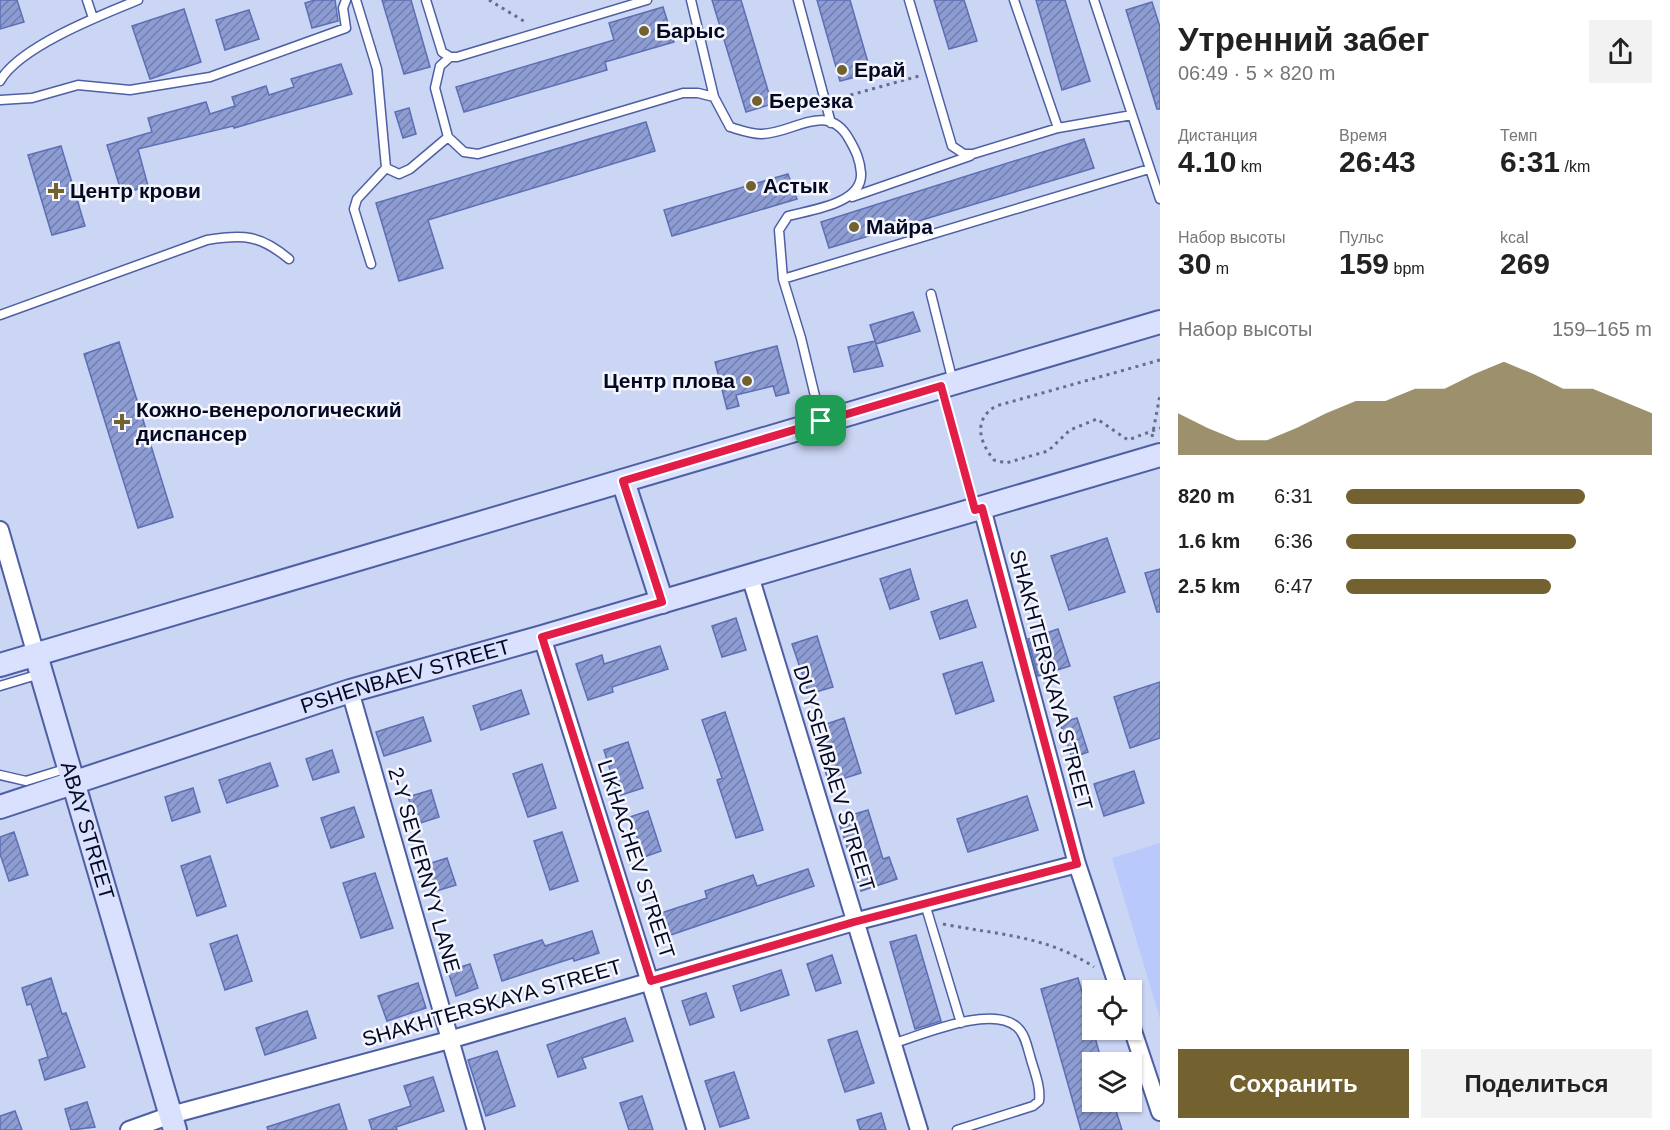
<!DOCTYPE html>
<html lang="ru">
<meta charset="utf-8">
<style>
body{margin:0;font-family:Arial,sans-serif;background:#f2f2f2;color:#222;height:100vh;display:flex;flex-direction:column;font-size:22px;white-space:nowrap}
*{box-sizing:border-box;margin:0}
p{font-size:20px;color:#767676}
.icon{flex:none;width:33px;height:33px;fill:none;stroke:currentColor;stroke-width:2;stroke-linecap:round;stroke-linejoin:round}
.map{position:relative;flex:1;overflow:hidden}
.side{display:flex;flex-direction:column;background:#fff;width:510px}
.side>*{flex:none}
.controls{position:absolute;left:1082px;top:980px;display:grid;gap:12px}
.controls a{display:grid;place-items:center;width:60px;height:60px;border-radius:0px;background:#fff;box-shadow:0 2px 4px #0004;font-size:30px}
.pin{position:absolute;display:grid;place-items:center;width:51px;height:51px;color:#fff;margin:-26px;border-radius:12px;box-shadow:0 3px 9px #0006}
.round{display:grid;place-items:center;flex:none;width:63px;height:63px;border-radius:0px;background:#f2f2f2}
.overview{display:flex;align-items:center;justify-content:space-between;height:102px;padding:0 18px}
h1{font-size:33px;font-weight:700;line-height:45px}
.metrics{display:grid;grid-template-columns:repeat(3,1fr);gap:9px;height:102px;padding:6px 18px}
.metrics div{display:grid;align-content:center}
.metrics b{font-size:30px;font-weight:700}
.metrics small{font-size:16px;font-weight:400}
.metrics p{font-size:16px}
.chart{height:168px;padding:12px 18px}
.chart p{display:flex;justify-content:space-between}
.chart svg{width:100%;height:108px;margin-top:6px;fill:#736230;opacity:.7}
.primary-button{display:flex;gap:12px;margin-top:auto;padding:12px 18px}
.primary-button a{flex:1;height:69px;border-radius:0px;background:#736230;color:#fff;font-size:24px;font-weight:700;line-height:69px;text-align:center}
.primary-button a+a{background:#f2f2f2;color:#222}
ul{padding:0 18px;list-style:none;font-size:20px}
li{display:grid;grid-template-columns:96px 72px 1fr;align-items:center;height:45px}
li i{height:15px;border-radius:8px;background:#736230}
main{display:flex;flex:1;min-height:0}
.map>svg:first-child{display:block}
.built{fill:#b9c9fb}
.building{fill:url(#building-hatch);stroke:#5c6fb4;stroke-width:1.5}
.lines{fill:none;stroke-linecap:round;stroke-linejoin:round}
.lane-casing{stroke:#4e60a3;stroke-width:11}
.street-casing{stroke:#4e60a3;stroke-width:20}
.secondary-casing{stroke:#4e60a3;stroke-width:26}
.path{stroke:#676d8a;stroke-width:3;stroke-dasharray:3 4.5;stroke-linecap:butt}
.lane{stroke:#fff;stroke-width:8}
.street{stroke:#fff;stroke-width:16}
.secondary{stroke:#d9e1fe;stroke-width:22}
.route-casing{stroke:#fff;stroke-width:12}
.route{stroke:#e11d48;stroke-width:8}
.poi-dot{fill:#736230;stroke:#f4f6fe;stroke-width:2}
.labels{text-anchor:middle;stroke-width:5;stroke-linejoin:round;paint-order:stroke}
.poi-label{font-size:21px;font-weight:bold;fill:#050822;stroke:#f4f6fe;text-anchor:start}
.street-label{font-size:21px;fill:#050822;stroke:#f4f6fe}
</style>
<main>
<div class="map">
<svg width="1160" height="1130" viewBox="0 0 1160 1130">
<defs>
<pattern id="building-hatch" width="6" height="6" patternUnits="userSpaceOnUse" patternTransform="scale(1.5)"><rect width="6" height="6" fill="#8d9dd3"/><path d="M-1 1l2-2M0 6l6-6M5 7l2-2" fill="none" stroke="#717eab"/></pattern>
</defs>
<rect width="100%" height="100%" fill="#cbd5f4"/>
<path class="built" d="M1160 843V1019L1112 858Z"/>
<path class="building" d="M0 0H17L24 22 0 29Z
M315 0H335L338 21 312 28 305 3Z
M382 0H411L430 67 404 74Z
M712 0H741L772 104 746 112Z
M817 0H850L871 73 840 81Z
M934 0H964L977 41 949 49Z
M1036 0H1065L1090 81 1062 90Z
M1152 2 1160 27V109H1157L1126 10Z
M663 7 674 42 605 62 607 70 464 112 456 87 614 40 609 23Z
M184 9 201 62 150 79 132 26Z
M249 10 259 39 225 50 216 20Z
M341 64 352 94 234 128 233 126 138 149 148 186 122 194 107 145 152 132 148 118 206 102 210 114 235 106 232 97 266 86 269 95 294 87 291 79Z
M409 108 416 134 403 138 395 112Z
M646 122 655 151 428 220 443 268 399 281 376 203Z
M1084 139 1094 168 829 248 821 222Z
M61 146 85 226 52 235 28 155Z
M788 174 797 199 672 236 664 210Z
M913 312 920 331 876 344 870 325Z
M875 341 883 366 854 372 848 347Z
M119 342 173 517 138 528 84 354Z
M777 346 789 393 776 396 773 386 736 395 739 406 727 409 715 362Z
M1107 538 1125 592 1069 610 1051 556Z
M910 569 919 599 890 609 880 579Z
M1160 569V612H1157L1145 573Z
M967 600 976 627 940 639 931 612Z
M736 618 746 650 722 657 712 626Z
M1058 629 1070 666 1038 676 1028 639Z
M817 636 833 687 809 694 792 644Z
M660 646 668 669 612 687 613 692 588 700 576 664 602 655 604 664Z
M982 662 994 701 956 714 943 674Z
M1160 682V738L1130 748 1114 697Z
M521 690 529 714 481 730 473 706Z
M725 712 763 830 736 838 717 780 722 778 702 720Z
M423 717 431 741 384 756 376 732Z
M844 718 861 773 829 783 812 729Z
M1077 718 1088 752 1072 758 1060 723Z
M628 742 643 788 618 796 604 750Z
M332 750 339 772 313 780 306 759Z
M270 763 278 786 227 803 219 780Z
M542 764 556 808 528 817 513 774Z
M1134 771 1144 803 1104 816 1094 784Z
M193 788 200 812 172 821 165 797Z
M431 790 439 817 417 824 408 797Z
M1027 796 1038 830 968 852 957 819Z
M354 807 364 837 331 848 321 818Z
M868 810 883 859 889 857 897 879 861 891 838 819Z
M648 811 661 851 644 857 630 817Z
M14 832 28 875 9 881 0 854V837Z
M562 832 578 881 550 890 534 841Z
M210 856 226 906 197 916 181 866Z
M447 858 456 885 433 892 425 865Z
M808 869 814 886 656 940 649 917 707 898 705 891 753 875 757 886Z
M375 873 393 928 361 938 343 883Z
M592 931 599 953 574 961 573 958 502 981 494 955 542 940 545 946Z
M237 935 252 981 225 990 210 944Z
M916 935 941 1021 915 1029 890 942Z
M832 955 841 983 816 991 807 964Z
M470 964 478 988 456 996 448 971Z
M781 970 789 995 741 1011 733 986Z
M51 978 62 1014 66 1013 85 1067 45 1080 39 1060 48 1057 31 1004 27 1005 22 988Z
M1078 978 1102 1062H1092V1101H1113L1122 1130H1081L1041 989Z
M418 983 426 1008 387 1021 378 996Z
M706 993 714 1017 690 1025 682 1001Z
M307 1011 316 1038 265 1055 256 1028Z
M625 1018 633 1041 582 1058 586 1068 558 1077 547 1045Z
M857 1031 874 1083 845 1092 828 1040Z
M497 1051 515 1106 486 1116 468 1060Z
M734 1072 749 1118 720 1127 705 1081Z
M433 1077 444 1111 396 1127 397 1130H372L369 1120 411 1106 404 1086Z
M642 1096 653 1130H629L620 1103Z
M87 1102 95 1127 71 1130 65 1109Z
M339 1104 347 1130H268L267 1127Z
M15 1111 22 1130H0V1116Z
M881 1113 886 1130H860L857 1120Z"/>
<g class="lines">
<defs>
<path id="lane" d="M87 0 93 18
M356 0 377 69 386 168 399 174 410 169 448 137
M426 0 442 52 450 57H457L647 0
M691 0 714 97 730 127C740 130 751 134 761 134 793 134 827 100 849 139 856 151 860 160 861 173 863 204 810 210 788 216L779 230 783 279 801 338 821 421
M798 0 831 123
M909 0 952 146 964 154H973L1058 128 1132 115
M1014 0 1058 128
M1094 0 1160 199
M450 57 440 66 435 88 448 137 464 152 478 154 683 93H698L714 97
M0 81C19 47 101 15 138 0
M0 100 32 98 78 85 130 90 210 77 346 28 343 8 346 0
M852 197 970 156
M371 264 354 209 357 199 386 168
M783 279 1149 169
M931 294 953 382
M0 315 207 240C244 234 260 235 289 259
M0 686 40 674
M0 775 26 781 68 768
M925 904 961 1023
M892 1044C922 1035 991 1004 1017 1027 1025 1034 1027 1046 1030 1056 1034 1071 1041 1086 1039 1101L1033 1106 957 1130"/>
<path id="street" d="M982 508 1077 864 1119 990
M0 530 36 655
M750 576 919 1130
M542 637 696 1130
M350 691 476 1130
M1131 1025 1160 1112
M129 1130 171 1115 449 1040 854 922 1077 864"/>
<g id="secondary">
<path d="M623 481 662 602"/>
<path id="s1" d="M36 655 175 1130"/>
<path d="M0 665 1160 322"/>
<path id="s2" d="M0 807 350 691 542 637 1160 455"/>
</g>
</defs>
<use href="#lane" class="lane-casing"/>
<use href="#street" class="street-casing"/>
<use href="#secondary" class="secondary-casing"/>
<path class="path" d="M489 0 527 23
M836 99 919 76
M1160 360 996 406C972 420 980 443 994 460L1006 463 1048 451 1070 430 1097 419 1128 440 1160 428
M946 405 970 491
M1152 437 1160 395
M943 924C998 935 1045 935 1094 967"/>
<use href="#lane" class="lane"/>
<use href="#street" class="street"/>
<use href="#secondary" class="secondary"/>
</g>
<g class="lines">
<defs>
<path id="route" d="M941 386 975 510 982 508 1077 864 854 922 651 981 542 637 662 602 623 481Z"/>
</defs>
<use href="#route" class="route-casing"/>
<use href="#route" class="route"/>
</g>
<g class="poi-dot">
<circle cx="644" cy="31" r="6"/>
<circle cx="842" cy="70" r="6"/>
<circle cx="757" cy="101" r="6"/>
<circle cx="751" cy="186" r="6"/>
<path d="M53 182h6v6h6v6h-6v6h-6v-6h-6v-6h6z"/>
<circle cx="854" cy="227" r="6"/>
<circle cx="747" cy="381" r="6"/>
<path d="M119 413h6v6h6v6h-6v6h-6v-6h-6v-6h6z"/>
</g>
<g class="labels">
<g class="poi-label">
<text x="656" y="38">Барыс</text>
<text x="854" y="77">Ерай</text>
<text x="769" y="108">Березка</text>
<text x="763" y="193">Астык</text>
<text x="70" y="198">Центр крови</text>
<text x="866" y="234">Майра</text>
<text x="735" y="388" text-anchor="end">Центр плова</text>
<text x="136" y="417">Кожно-венерологический<tspan x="136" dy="24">диспансер</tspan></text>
</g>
<g class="street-label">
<text dy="7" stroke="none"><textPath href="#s2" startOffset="426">PSHENBAEV STREET</textPath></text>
<text transform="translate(1051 680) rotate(75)" y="7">SHAKHTERSKAYA STREET</text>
<text transform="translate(834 778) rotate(73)" y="7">DUYSEMBAEV STREET</text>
<text dy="7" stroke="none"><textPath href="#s1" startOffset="183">ABAY STREET</textPath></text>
<text transform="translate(636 859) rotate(72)" y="7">LIKHACHEV STREET</text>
<text transform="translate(424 870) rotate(74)" y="7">2-Y SEVERNYY LANE</text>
<text transform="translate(492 1003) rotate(-16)" y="7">SHAKHTERSKAYA STREET</text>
</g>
</g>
</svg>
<div class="controls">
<a><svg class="icon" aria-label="locate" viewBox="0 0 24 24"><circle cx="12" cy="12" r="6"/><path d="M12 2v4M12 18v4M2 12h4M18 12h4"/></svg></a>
<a><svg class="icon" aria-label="layers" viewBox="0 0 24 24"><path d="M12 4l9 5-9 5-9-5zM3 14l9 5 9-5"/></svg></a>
</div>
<div class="pin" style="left:821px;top:421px;background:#1e9e55"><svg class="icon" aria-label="arrive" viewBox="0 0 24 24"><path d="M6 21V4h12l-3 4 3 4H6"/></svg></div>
</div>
<section class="side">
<div class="overview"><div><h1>Утренний забег</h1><p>06:49 · 5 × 820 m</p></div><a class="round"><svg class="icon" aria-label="share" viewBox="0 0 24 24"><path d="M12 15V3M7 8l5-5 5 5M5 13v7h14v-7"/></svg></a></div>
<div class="metrics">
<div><p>Дистанция</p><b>4.10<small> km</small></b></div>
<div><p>Время</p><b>26:43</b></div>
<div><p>Темп</p><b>6:31<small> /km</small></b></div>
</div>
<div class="metrics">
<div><p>Набор высоты</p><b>30<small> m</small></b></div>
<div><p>Пульс</p><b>159<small> bpm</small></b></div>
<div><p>kcal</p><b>269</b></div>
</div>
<div class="chart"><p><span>Набор высоты</span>159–165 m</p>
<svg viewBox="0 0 160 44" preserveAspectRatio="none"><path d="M0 44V27L10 33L20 38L30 38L40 33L50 27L60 22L70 22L80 17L90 17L100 11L110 6L120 11L130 17L140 17L150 22L160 27V44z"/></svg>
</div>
<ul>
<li><b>820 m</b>6:31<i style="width:78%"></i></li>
<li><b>1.6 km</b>6:36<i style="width:75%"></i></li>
<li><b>2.5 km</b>6:47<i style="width:67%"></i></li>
</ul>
<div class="primary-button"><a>Сохранить</a><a>Поделиться</a></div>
</section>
</main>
